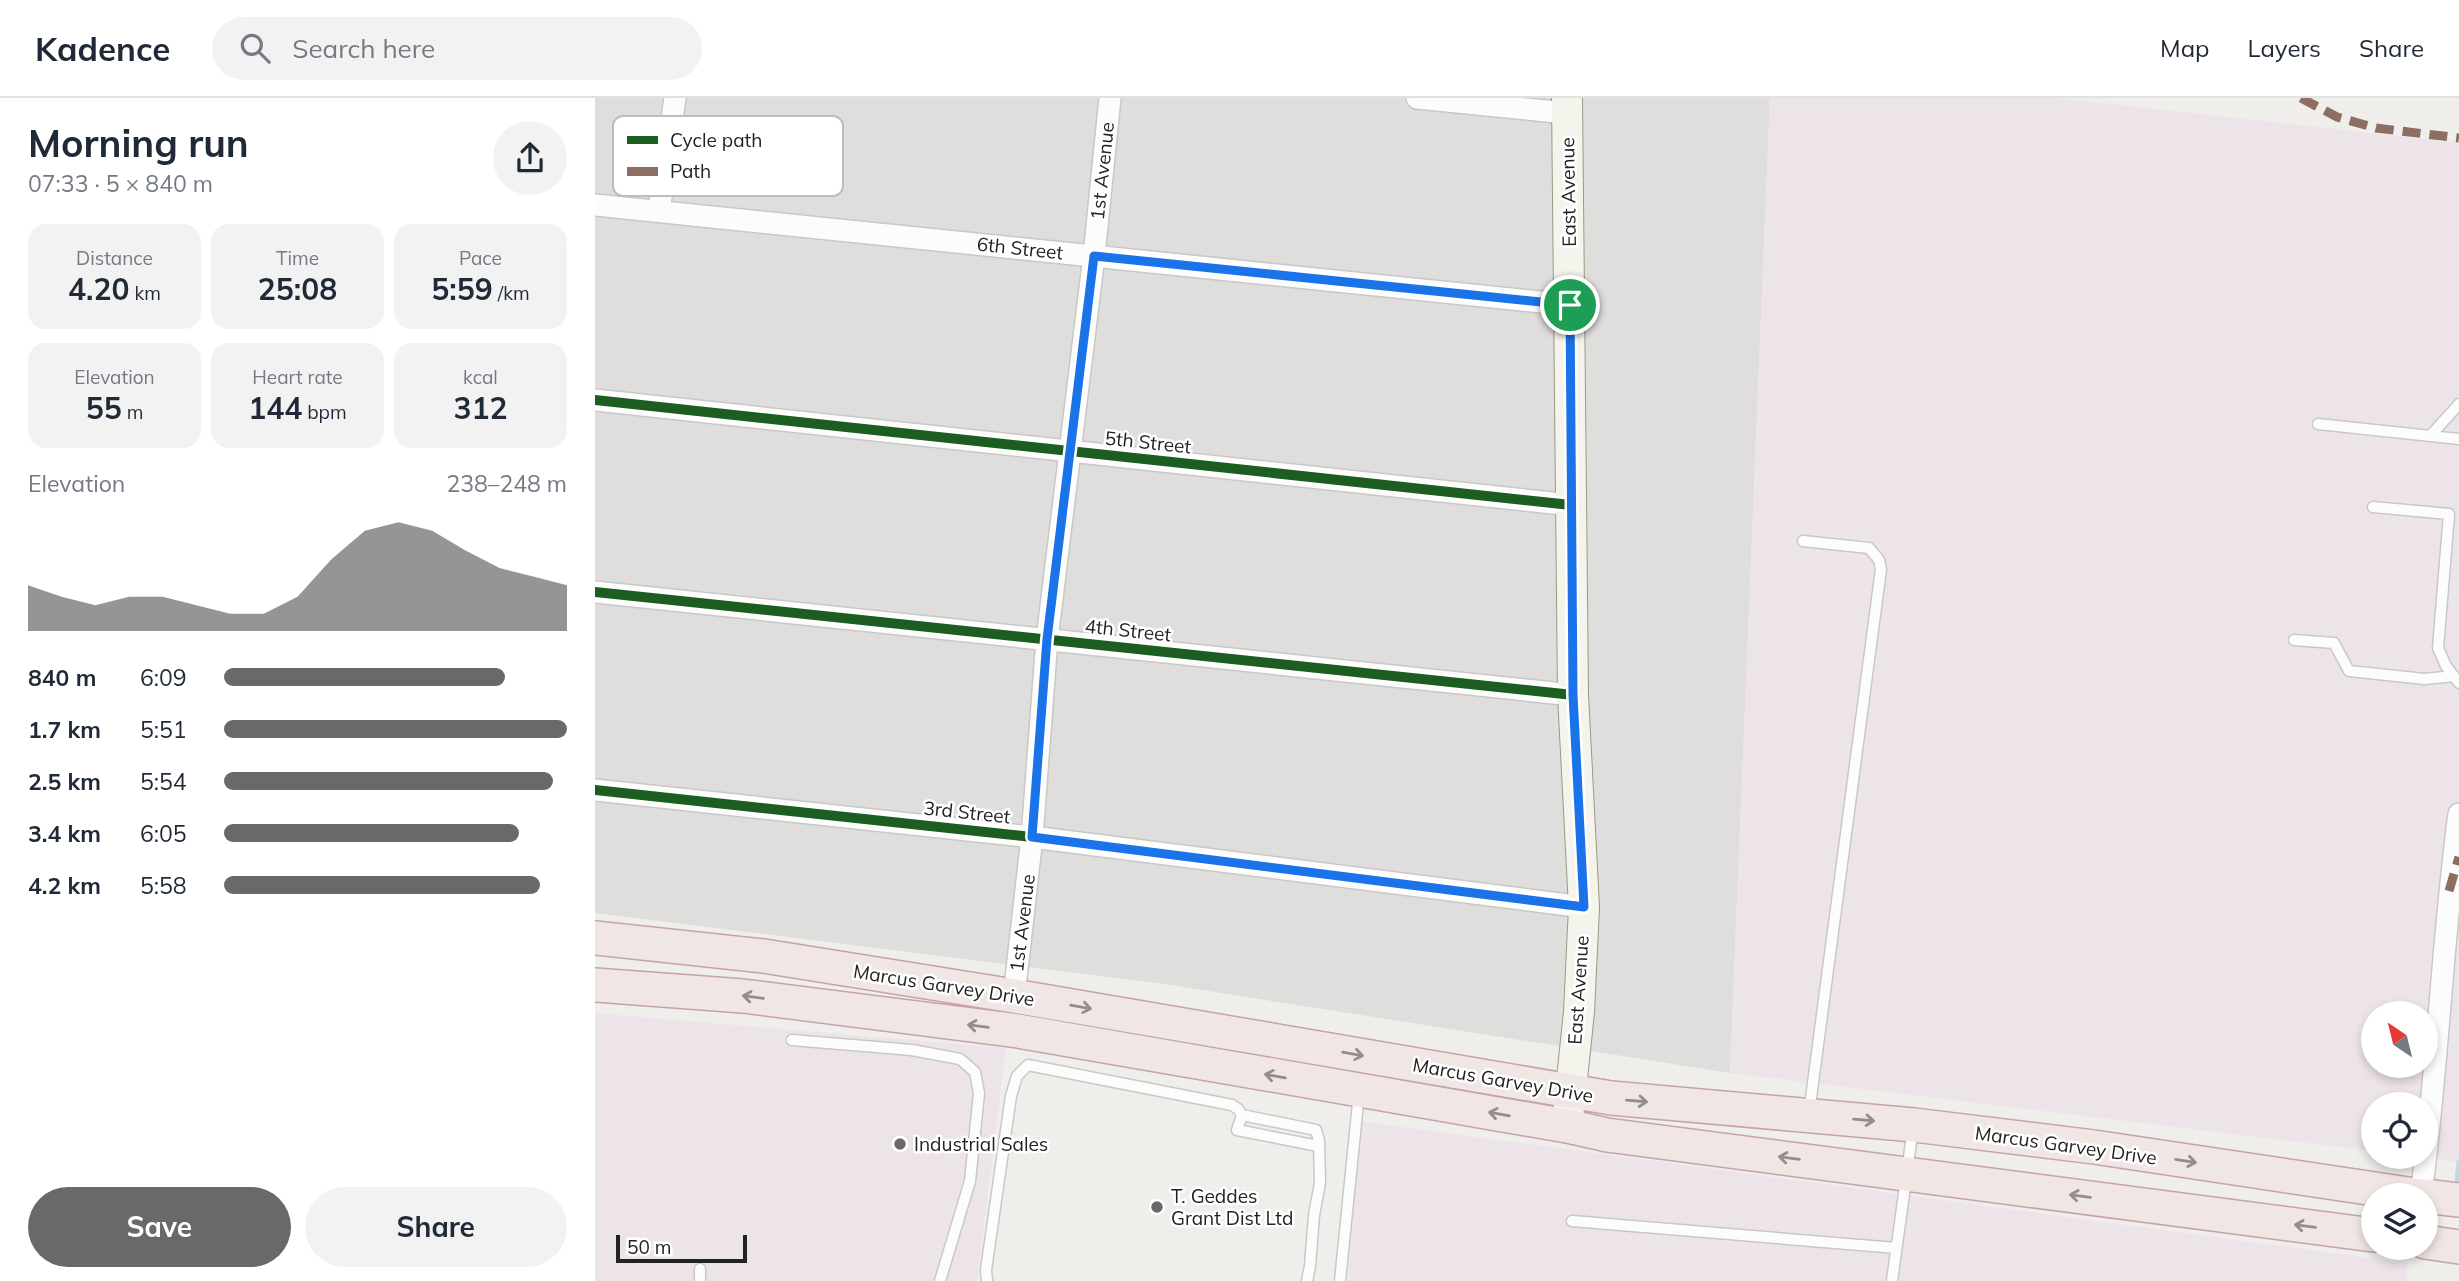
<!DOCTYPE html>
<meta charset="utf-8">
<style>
body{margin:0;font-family:Mulish,sans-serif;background:#f2f2f3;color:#1f2937;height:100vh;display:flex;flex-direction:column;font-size:26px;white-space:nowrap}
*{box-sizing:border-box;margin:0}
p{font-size:23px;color:#747a83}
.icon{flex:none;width:38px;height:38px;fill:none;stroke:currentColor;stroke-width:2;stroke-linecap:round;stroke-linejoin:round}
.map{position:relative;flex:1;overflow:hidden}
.sheet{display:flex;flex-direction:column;background:#fff;width:595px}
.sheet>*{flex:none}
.needle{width:46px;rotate:325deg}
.buttons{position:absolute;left:1766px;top:903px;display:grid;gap:14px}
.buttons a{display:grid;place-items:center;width:77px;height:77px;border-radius:50%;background:#fff;box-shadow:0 4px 10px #0003;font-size:35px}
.scale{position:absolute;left:21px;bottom:18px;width:131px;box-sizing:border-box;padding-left:7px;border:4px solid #222;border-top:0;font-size:19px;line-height:24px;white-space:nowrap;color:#222;-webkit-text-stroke:5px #fff;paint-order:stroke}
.pin{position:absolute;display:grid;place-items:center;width:60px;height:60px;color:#fff;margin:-30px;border:4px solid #fff;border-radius:50%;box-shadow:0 2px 7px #0007}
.round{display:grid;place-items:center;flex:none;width:74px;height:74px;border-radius:37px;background:#f2f2f3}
.overview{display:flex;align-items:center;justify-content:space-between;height:119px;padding:0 28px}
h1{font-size:38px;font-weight:700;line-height:52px}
.stats{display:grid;grid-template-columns:repeat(3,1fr);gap:10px;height:119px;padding:7px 28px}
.stats div{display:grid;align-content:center;border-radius:18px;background:#f2f2f3;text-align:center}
.stats b{font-size:30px;font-weight:700}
.stats small{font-size:19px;font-weight:400}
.stats p{font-size:19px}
.chart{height:196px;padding:14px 28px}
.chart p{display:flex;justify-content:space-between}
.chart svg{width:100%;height:126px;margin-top:7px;fill:#6a6968;opacity:.7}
.action{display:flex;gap:14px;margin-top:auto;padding:14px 28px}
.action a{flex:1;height:80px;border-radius:42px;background:#6a6968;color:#fff;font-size:28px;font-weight:700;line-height:80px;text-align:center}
.action a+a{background:#f2f2f3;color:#1f2937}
ul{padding:0 28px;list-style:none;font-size:23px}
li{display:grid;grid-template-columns:112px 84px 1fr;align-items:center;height:52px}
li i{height:18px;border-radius:9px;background:#6a6968}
header{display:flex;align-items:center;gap:42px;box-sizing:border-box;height:98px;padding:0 35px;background:#fff;border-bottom:2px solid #e0e1e3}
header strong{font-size:33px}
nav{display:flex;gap:38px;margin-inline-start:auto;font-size:24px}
.search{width:490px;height:63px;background:#f2f2f3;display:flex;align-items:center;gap:18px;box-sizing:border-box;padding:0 24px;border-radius:38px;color:#747a83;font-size:26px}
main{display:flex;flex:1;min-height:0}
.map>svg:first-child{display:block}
.residential{fill:#dfdedc}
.industrial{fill:#ede4e9;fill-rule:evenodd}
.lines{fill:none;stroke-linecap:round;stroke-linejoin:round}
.stream{stroke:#bfdbe3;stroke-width:5}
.service-casing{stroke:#c9c8c7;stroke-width:13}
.minor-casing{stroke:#c9c8c7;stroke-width:24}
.secondary-casing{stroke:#999a82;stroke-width:32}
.trunk-casing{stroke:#c5a2ac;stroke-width:36}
.service{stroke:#fdfcfc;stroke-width:10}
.minor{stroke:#fdfcfc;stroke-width:21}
.secondary{stroke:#f4f4ed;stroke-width:30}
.trunk{stroke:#f0e6e4;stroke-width:33}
.quiet{stroke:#8d6e63;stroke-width:9;stroke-dasharray:18 9;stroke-linecap:butt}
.cycleway-casing{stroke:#fff;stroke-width:15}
.cycleway{stroke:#1b5e20;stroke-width:10}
.oneway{stroke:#938e8d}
.route-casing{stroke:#fff;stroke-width:14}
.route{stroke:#1a73e8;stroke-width:9}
.poi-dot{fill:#6a6968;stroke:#fff;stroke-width:2.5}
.labels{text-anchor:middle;stroke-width:5;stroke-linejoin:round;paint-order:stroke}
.street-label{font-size:19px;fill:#222;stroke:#fff}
.poi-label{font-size:19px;fill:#222;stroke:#fff;text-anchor:start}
.key{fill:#fff;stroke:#bdbdbd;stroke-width:2}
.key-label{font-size:19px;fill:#222}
</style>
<header>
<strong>Kadence</strong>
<div class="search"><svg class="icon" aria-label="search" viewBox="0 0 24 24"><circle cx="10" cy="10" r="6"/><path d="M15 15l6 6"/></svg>Search here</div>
<nav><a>Map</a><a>Layers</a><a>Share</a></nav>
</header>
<main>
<section class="sheet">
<div class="overview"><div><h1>Morning run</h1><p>07:33 · 5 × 840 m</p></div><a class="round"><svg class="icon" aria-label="share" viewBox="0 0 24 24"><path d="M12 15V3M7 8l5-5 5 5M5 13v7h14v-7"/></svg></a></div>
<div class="stats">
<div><p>Distance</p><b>4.20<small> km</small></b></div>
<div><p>Time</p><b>25:08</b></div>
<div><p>Pace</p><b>5:59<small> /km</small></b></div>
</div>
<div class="stats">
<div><p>Elevation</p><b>55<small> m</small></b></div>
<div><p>Heart rate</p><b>144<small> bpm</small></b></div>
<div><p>kcal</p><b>312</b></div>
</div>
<div class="chart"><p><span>Elevation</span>238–248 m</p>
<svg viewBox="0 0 160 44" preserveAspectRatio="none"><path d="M0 44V28L10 32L20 35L30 32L40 32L50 35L60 38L70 38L80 32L90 19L100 9L110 6L120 9L130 16L140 22L150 25L160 28V44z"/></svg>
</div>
<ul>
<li><b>840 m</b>6:09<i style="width:82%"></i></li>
<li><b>1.7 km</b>5:51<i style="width:100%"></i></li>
<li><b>2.5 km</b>5:54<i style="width:96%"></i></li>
<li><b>3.4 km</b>6:05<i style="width:86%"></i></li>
<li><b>4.2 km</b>5:58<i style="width:92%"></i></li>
</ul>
<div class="action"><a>Save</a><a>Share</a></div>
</section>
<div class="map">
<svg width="1864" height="1183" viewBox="0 0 1864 1183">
<rect width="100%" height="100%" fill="#f0eeeb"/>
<path class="residential" d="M0 0H1175L1135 975 569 886 0 815Z"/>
<path class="industrial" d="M1175 0H1463L1864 45V1064L1821 1059 1830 1006H1778V1053L1135 975ZM1778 915H1830V968H1778Z
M0 915 411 950 382 1183H0Z
M764 1023 1812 1165V1183H753Z"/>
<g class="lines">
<path class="stream" d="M1862 1083 1864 1064"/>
<defs>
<path id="service" d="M1723 326 1864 341
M1835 338 1864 306
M1778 409 1854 416 1843 550 1851 568 1864 585
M1208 443 1274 450 1284 462 1286 471 1214 1015
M1699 542 1739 545 1754 573 1830 581 1859 578
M197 942 317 952 365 961 380 974 384 995 375 1083 345 1183
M647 1017 721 1032 724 1043 725 1085 719 1117 715 1168 712 1183
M977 1123 1301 1150
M105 1183V1171
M392 1183 391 1172 416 998 422 978 433 967 637 1007 643 1011 647 1017 642 1032 723 1048
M745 1183 764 995
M1297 1183 1318 1030"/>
<path id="minor" d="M822 0 971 15
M0 107 975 207
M64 113 80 0
M0 302 976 407
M0 494 978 597
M0 692 437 739 989 809
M419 898 437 739 452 541 499 158 515 0
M1826 1097C1843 970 1847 843 1864 716"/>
<path id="secondary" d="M972 0 978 597 989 809 984 914 972 1028"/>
<path id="trunk" d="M0 840 169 858 419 898 1016 1000 1319 1027 1499 1049 1820 1097
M0 887 148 898 423 933 972 1028 1012 1037 1778 1137
M1830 1098 1864 1102
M1830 1144 1864 1149"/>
</defs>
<use href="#service" class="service-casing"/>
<use href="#minor" class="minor-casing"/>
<use href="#secondary" class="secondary-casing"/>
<use href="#trunk" class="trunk-casing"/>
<use href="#service" class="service"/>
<use href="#minor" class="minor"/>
<use href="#secondary" class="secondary"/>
<use href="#trunk" class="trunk"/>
<path class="quiet" d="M1706 0 1742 19 1781 30 1864 40
M1854 793 1864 759"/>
<defs>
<path id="cycleway" d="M0 302 976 407
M0 494 978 597
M0 692 437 739 989 809"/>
</defs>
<use href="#cycleway" class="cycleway-casing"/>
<use href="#cycleway" class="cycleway"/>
</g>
<defs><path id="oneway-shaft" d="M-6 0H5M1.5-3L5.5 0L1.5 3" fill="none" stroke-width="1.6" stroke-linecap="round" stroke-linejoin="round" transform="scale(1.75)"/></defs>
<g class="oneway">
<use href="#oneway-shaft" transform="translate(158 899) rotate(-173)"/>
<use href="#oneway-shaft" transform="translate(486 909) rotate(10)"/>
<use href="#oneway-shaft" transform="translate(383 928) rotate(-173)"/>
<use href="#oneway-shaft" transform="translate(758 956) rotate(10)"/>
<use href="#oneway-shaft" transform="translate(680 978) rotate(-170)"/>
<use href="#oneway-shaft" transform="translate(1042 1003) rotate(5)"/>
<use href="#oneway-shaft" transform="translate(904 1016) rotate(-170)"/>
<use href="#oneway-shaft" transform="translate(1269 1022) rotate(5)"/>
<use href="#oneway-shaft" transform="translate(1194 1060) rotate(-173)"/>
<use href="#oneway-shaft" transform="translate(1591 1063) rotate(9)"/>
<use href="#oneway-shaft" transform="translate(1485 1098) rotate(-172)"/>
<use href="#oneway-shaft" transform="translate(1710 1128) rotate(-172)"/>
</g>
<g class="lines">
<defs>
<path id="route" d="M499 158 975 207 978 597 989 809 437 739 452 541Z"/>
</defs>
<use href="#route" class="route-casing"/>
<use href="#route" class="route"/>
</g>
<g class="poi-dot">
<circle cx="305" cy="1046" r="7"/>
<circle cx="562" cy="1109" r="7"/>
</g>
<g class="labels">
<g class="street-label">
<text transform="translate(507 73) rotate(-84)" y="7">1st Avenue</text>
<text transform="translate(973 94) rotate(-91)" y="7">East Avenue</text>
<text transform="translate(425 150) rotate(6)" y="7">6th Street</text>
<text transform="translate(553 344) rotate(6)" y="7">5th Street</text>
<text transform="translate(533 532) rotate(6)" y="7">4th Street</text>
<text transform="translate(372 714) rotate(6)" y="7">3rd Street</text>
<text transform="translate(427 825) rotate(-83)" y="7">1st Avenue</text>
<text transform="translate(349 887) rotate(9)" y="7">Marcus Garvey Drive</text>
<text transform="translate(983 892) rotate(-86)" y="7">East Avenue</text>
<text transform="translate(908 982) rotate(10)" y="7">Marcus Garvey Drive</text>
<text transform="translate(1471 1047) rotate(8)" y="7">Marcus Garvey Drive</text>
</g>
<g class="poi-label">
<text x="319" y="1053">Industrial Sales</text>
<text x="576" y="1105">T. Geddes<tspan x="576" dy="22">Grant Dist Ltd</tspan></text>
</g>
</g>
<rect x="18" y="18" width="230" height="80" rx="10" class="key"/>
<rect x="32" y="38" width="31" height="8" fill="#1b5e20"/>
<rect x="32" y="69" width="31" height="9" fill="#8d6e63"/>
<g class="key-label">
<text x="75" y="49">Cycle path</text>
<text x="75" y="80">Path</text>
</g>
</svg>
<div class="buttons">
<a><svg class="needle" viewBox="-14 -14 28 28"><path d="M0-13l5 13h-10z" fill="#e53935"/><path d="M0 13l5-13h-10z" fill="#747a83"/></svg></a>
<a><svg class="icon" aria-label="locate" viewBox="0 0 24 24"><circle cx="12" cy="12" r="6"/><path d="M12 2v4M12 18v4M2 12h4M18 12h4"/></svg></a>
<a><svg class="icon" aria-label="layers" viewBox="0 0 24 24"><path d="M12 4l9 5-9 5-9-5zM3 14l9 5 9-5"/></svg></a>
</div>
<div class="scale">50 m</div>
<div class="pin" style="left:975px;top:207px;background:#1e9e55"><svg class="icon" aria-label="arrive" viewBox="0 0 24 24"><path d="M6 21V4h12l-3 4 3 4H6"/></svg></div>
</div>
</main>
